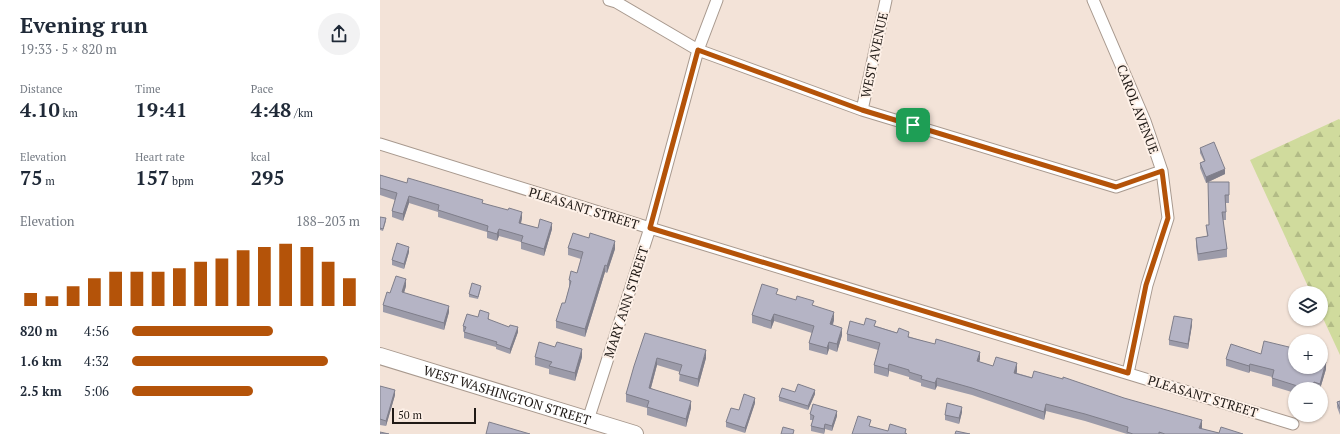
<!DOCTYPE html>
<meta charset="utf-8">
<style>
body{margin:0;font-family:"PT Serif",serif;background:#f2f2f3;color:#1f2937;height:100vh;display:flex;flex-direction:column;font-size:15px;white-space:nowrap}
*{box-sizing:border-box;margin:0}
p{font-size:13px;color:#747a83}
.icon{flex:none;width:22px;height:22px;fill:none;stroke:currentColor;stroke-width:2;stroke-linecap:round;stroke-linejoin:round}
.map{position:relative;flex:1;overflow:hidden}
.sheet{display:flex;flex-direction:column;background:#fff;width:380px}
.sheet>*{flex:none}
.controls{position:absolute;left:908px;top:286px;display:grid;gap:8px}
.controls a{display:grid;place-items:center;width:40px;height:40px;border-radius:50%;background:#fff;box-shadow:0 1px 3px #0004;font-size:20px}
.scale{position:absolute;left:12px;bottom:10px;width:84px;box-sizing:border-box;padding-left:4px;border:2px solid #1f1915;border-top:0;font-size:11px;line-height:14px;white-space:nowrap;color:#1f1915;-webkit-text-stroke:3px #fef1e8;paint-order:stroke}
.pin{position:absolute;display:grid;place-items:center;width:34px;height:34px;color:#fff;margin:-17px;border-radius:8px;box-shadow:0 2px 6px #0006}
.round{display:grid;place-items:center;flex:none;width:42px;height:42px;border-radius:21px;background:#f2f2f3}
.headline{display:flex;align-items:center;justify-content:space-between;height:68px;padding:0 20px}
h1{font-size:22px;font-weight:600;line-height:30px}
.stats{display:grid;grid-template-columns:repeat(3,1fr);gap:6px;height:68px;padding:4px 20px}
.stats div{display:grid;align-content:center}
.stats b{font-size:20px;font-weight:600}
.stats small{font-size:11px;font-weight:400}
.stats p{font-size:11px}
.chart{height:112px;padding:8px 20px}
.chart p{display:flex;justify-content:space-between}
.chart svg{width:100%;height:72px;margin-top:4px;stroke:#b45309;stroke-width:6}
ul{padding:0 20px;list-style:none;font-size:13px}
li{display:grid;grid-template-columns:64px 48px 1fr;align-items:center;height:30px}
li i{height:10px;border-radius:5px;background:#b45309}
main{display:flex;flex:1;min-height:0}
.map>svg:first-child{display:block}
.forest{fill:url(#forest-firs)}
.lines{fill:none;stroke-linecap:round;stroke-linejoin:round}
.minor-casing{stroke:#a8998e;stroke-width:13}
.secondary-casing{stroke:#a8998e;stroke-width:18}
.minor{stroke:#fff;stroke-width:11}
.secondary{stroke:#fff;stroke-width:16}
.wall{fill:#9c9ba9}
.shaded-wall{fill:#7f7e8a}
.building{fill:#b5b4c5;stroke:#7f7e8a}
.route-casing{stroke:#fff;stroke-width:8}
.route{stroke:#b45309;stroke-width:5}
.labels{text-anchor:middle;stroke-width:4;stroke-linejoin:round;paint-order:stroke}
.street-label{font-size:13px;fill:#1f1915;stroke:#fef1e8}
</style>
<main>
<section class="sheet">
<div class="headline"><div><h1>Evening run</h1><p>19:33 · 5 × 820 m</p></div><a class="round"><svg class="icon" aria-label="share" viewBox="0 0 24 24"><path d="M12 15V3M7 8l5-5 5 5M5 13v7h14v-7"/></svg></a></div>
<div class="stats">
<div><p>Distance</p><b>4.10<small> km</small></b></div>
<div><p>Time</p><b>19:41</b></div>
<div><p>Pace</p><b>4:48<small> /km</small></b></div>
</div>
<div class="stats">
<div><p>Elevation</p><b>75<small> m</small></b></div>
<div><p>Heart rate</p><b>157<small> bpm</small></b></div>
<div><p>kcal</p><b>295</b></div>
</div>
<div class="chart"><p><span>Elevation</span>188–203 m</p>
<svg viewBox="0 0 160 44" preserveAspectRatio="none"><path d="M5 44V36M15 44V38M25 44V32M35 44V27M45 44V23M55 44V23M65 44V23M75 44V21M85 44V17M95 44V15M105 44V10M115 44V8M125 44V6M135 44V8M145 44V17M155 44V27"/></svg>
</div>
<ul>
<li><b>820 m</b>4:56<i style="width:62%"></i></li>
<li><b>1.6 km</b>4:32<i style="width:86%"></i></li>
<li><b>2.5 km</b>5:06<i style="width:53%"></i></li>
</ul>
</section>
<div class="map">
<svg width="960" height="434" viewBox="0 0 960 434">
<defs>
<pattern id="forest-firs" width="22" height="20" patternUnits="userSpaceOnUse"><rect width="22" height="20" fill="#d0db9d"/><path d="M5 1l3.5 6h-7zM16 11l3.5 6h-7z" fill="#b2bb86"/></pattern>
</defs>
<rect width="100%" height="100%" fill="#f3e3d8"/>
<path class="forest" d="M959 119 960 120V355L941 314V293H931L870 160Z"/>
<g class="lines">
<defs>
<path id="minor" d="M229 0 236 2 318 50 482 110 736 187 782 171
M713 0 765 121 782 171 788 218 767 285 748 373
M482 110 506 0
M0 144 270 228 913 424
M208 420 270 228 318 50 337 0"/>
<g id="secondary">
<path id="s1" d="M0 356 255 434"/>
</g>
</defs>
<use href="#minor" class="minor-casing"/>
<use href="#secondary" class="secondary-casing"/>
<use href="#minor" class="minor"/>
<use href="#secondary" class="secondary"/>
</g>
<path class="wall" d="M820 148 845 174 826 183 820 168V163L824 161 820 153Z
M0 175 27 183 103 203 142 218 141 224 158 228 172 229 164 256 141 249V242L119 236 117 241 107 238V232L58 217V212L29 203 23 221 12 217V211L15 200 0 195Z
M849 182V203H846V220H843L847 249V257L818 261 816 246V238L827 236 826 225H829Z
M0 217 6 221 3 231 0 230Z
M188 248 235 249 227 273 225 272 205 337 176 328V321L185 303 189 288V280L197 273 201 259 188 255Z
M29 252 24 269 12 265V260Z
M26 286 24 293 69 312 64 330 3 312V305L10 293Z
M101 288 98 299 89 297V294Z
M398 295 434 306 454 320 453 325 462 335 457 352 449 349 447 355 429 350V343L432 333 394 321 391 329 372 323V315Z
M98 317 109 318V320L138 332 130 354 116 349V347L84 338V332L83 331V326Z
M484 325 496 326 600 359 599 362 613 366 637 371V373L822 427V429L839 433 863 434H747L705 421 666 411 664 420 592 395 557 386 555 390 541 386V383L529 379V377L509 371 508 377 494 373V365L498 350 467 341V334Z
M812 325 808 349 789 345V340Z
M265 333 326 358 318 387 299 381 300 372 277 365 271 388 311 408 306 427 267 415V408L246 402V394Z
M913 352 946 369 940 389H915V393L892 386V377L870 371 869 373 846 366V359L881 354Z
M155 357H202L195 381 169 374V369L155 365Z
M0 386 15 395 6 426 0 425Z
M415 392 435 394 428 410 399 401V397Z
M960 401V415L957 407V402Z
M375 403 365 433 346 427V422L359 410Z
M582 412 579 424 565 420V415Z
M430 414 457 416 452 431 445 429 444 434 431 431V426L433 420H430Z"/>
<path class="shaded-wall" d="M845 169V174L826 183V177Z
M29 196V203L23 221V214Z
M142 212V218L139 230V223Z
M172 223V229L164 256V249Z
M119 229V236L117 241V234Z
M235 241V249L227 273V266Z
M29 247V252L24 269V264Z
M225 265V272L205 337V329Z
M26 279V286L22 299V292Z
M69 306V312L64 330V323Z
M454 312V320L450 332V324Z
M394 314V321L391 329V321Z
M812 319V325L808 349V344Z
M138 327V332L130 354V349Z
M462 328V335L457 352V344Z
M449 342V349L447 355V348Z
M202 349V357L195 381V373Z
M326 350V358L318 387V379Z
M600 352V359L597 368V361Z
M277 358V365L269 395V388Z
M946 362V369L940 389V384Z
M637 363V371L634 380V373Z
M509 364V371L508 377V369Z
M870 364V371L869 373V366Z
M557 378V386L555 390V383Z
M15 390V395L6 426V421Z
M435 390V394L428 410V406Z
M375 398V403L365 433V428Z
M311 401V408L306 427V419Z
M666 404V411L664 420V412Z
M582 407V412L579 424V418Z
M457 411V416L452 431V426Z
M822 420V427L820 434 819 428Z
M445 424V429L444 434V429Z"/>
<path class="building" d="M834 142 845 169 826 177 820 163 825 161 820 148Z
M0 175 27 183 28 178 103 200 102 203 128 210 129 208 142 212 139 223 158 228 160 219 172 223 164 249 141 242 143 236 119 229 117 234 107 231 108 226 58 210 59 205 29 196 23 214 12 211 17 193 0 188Z
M828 182H849V195H845L846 212H842L847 249 818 254 816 238 828 236 826 225H829Z
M0 217 6 218 3 229 0 228Z
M193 233 209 238 210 233 235 241 227 266 225 265 205 329 176 321 182 303H185L191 281 189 280 191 271 197 273 203 252 188 248Z
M17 243 29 247 24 264 12 260Z
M16 276 26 279 22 292 69 306 64 323 3 305 7 292 10 293Z
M92 283 101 286 98 297 89 294Z
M382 284 398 289 396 294 416 300 417 296 434 301 432 305 454 312 450 324 462 328 457 344 449 342 447 348 429 343 434 326 394 314 391 321 372 315Z
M100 310 109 313 108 319 129 327 130 325 138 327 130 349 116 344 117 342 84 332 86 327 83 326 87 314 98 317Z
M794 316 812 319 808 344 789 340Z
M486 318 496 321 494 326 517 333 519 328 529 332 528 337 555 344 556 339 600 352 597 361 613 366 616 357 637 363 634 373 652 378 654 371 683 379V377L744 398 822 420 819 428 839 433 841 427 863 434H785L779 432V434H753L747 432 748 427 705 414 666 404 664 412 592 388 557 378 555 383 541 379 542 376 529 372V370L509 364 508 369 494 365 500 343 467 334 470 321 484 325Z
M265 333 326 350 318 379 299 374 302 365 277 358 269 388 311 401 306 419 267 407 269 401 246 394 254 366Z
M884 341 913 348 912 352 915 353V367H941V360L946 362 940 384 934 382 932 389H927L892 378 894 370 870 364 869 366 846 359 851 344 881 354Z
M159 342 175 347 177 342 202 349 195 373 169 366 172 362 155 357Z
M418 384 435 390 428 406 399 397 402 388 415 392Z
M0 386 15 390 6 421 0 419Z
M364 394 375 398 365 428 346 422 351 408 359 410Z
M960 401V409L957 402Z
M567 403 582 407 579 418 565 415Z
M433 404 457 411 452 426 445 424 444 429 431 426 434 416 430 414Z
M478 416 491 420 489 426 508 431 510 424 526 429 525 433 527 434H472Z
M109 422 150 434H106Z
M403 427 414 430 413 434H401Z
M576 431 590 434H575Z
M0 432 9 434H0Z"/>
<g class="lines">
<defs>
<path id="route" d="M318 50 482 110 736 187 782 171 788 218 766 285 748 373 270 228Z"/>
</defs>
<use href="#route" class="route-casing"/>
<use href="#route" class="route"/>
</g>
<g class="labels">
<g class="street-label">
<text transform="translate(494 55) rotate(-78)" y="5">WEST AVENUE</text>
<text transform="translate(758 109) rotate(69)" y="5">CAROL AVENUE</text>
<text transform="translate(204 208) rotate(17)" y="5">PLEASANT STREET</text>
<text transform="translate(246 302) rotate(-72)" y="5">MARY ANN STREET</text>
<text dy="5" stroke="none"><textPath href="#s1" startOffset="133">WEST WASHINGTON STREET</textPath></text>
<text transform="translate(823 396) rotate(17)" y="5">PLEASANT STREET</text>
</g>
</g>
</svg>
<div class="controls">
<a><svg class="icon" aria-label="layers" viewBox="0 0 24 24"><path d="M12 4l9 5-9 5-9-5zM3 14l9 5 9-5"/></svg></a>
<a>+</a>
<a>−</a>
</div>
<div class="scale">50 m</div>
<div class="pin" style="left:533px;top:125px;background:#1e9e55"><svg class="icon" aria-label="arrive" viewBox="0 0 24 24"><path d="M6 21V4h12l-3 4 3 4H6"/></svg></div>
</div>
</main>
